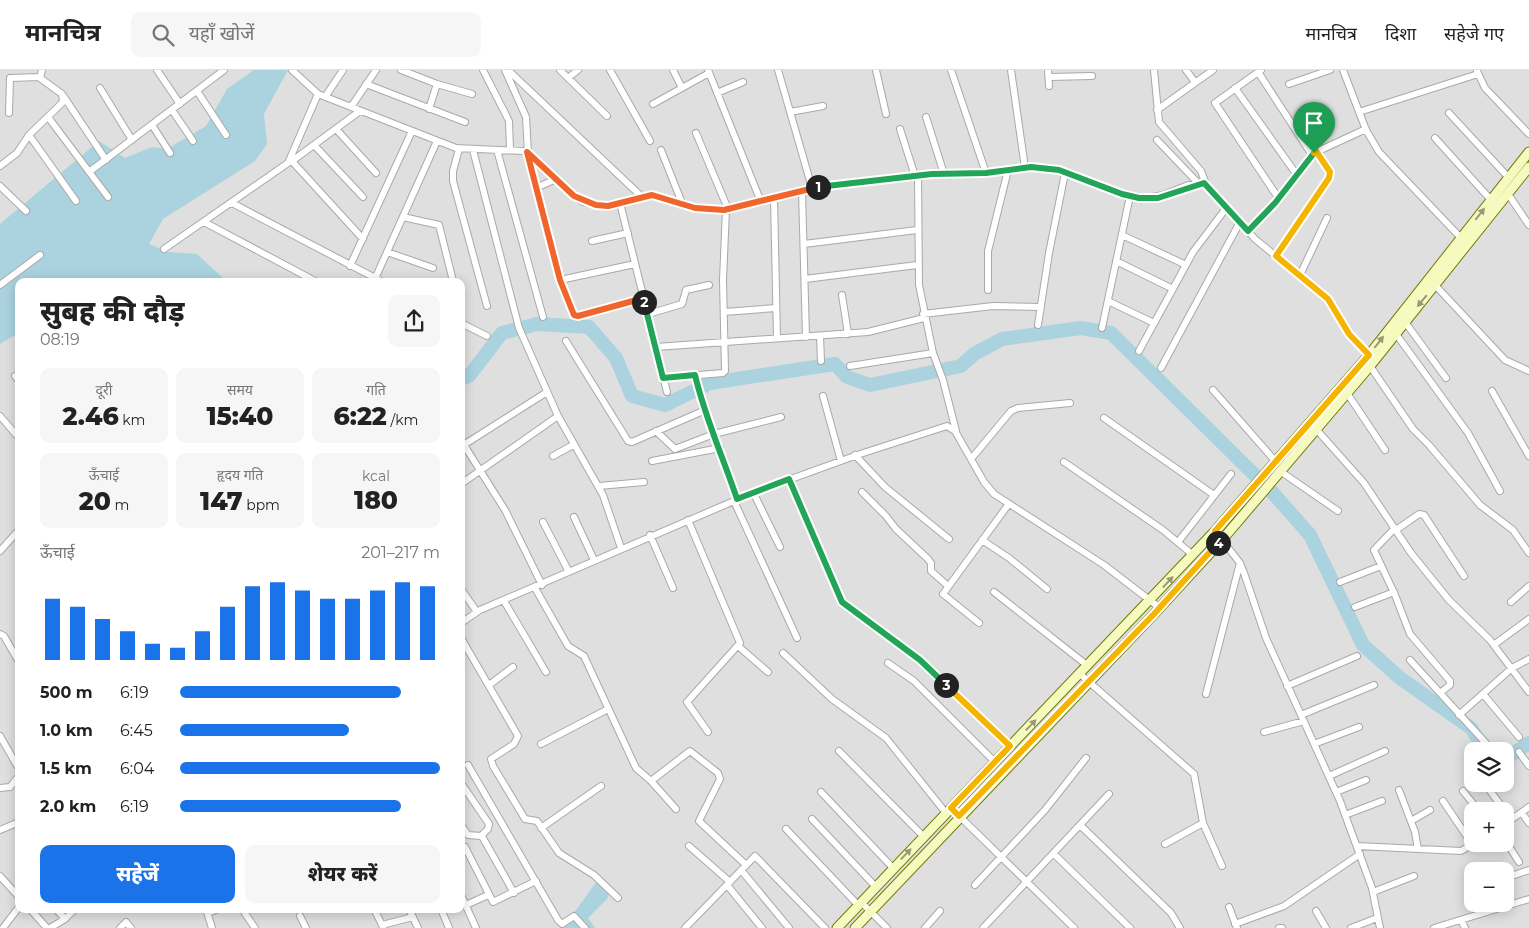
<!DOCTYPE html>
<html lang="hi">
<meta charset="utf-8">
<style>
body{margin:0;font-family:Montserrat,"Noto Sans Devanagari",sans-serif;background:#f6f6f6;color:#222;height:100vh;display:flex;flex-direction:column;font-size:19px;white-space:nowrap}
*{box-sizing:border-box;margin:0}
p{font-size:16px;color:#767676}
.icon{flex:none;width:28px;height:28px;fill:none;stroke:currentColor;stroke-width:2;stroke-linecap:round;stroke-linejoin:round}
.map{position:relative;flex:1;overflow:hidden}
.sheet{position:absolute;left:15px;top:208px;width:450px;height:635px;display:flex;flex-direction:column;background:#fff;border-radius:10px;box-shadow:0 2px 12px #0003}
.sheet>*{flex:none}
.fabs{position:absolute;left:1464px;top:672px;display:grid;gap:10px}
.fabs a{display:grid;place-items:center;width:50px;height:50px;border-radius:10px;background:#fff;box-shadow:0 2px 12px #0003;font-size:25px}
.pin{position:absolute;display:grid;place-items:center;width:42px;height:42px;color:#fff;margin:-51px -21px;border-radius:50% 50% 50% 0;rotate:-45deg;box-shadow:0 0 5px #0007}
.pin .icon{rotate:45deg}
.km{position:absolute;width:25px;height:25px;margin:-12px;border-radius:50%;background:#222;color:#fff;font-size:14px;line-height:25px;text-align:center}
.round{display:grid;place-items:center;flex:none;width:52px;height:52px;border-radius:10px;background:#f6f6f6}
.head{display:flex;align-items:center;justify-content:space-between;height:85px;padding:0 25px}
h1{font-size:28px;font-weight:800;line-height:38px}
.figures{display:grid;grid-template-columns:repeat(3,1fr);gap:8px;height:85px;padding:5px 25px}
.figures div{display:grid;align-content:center;border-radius:10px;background:#f6f6f6;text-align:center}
.figures b{font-size:25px;font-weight:800}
.figures small{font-size:14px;font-weight:400}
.figures p{font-size:14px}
.chart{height:140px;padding:10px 25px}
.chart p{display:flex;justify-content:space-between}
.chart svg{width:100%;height:90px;margin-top:5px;stroke:#1a73e8;stroke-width:6}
.button{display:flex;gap:10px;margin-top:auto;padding:10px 25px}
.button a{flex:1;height:58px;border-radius:10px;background:#1a73e8;color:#fff;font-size:20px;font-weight:800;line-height:58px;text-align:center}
.button a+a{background:#f6f6f6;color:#222}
ul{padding:0 25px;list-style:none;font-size:16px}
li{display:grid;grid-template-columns:80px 60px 1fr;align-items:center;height:38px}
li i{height:12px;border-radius:6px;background:#1a73e8}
header{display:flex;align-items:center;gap:30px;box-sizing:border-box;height:70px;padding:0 25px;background:#fff;border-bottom:1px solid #e0e0e0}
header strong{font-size:24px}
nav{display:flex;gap:28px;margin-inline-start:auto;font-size:18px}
.search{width:350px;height:45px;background:#f6f6f6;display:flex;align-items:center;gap:12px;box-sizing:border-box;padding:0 18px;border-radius:10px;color:#767676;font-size:19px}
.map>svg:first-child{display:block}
.residential{fill:#e0dfdf;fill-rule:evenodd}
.water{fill:#aad3df}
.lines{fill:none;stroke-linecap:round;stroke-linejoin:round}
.river{stroke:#aad3df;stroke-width:14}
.street-casing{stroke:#a9a9a9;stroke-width:8}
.secondary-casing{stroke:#707d05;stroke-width:11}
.street{stroke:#fff;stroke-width:6}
.secondary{stroke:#f7fabf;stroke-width:9}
.oneway{fill:#979978}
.split-1-casing{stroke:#fff;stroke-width:10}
.split-2-casing{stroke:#fff;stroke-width:10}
.split-3-casing{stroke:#fff;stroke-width:10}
.split-4-casing{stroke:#fff;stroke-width:10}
.split-5-casing{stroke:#fff;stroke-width:10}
.split-1{stroke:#22a559;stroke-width:6}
.split-2{stroke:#f0652b;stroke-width:6}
.split-3{stroke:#22a559;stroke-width:6}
.split-4{stroke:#f5b400;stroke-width:6}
.split-5{stroke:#f5b400;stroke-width:6}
</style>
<header>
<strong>मानचित्र</strong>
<div class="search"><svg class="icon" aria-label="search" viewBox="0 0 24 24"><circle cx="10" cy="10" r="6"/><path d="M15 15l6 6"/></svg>यहाँ खोजें</div>
<nav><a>मानचित्र</a><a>दिशा</a><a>सहेजे गए</a></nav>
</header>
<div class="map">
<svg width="1529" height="858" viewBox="0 0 1529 858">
<rect width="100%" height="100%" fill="#f2efe9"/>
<path class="residential" d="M0 0H1529V858H0ZM19 211H461V839H19ZM1472 681H1505V714H1472ZM1472 741H1505V774H1472ZM1472 801H1505V834H1472Z"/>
<path class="water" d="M254 0H288L264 44 267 74 255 91 163 149 149 174 168 182 197 184 226 211H19V269L15 265 0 274V154L99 71 125 88 152 77 167 79 206 56 227 19Z
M597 811 612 816 607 829 588 848 595 858H563Z"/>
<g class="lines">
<path class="river" d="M461 309 469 306 502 263 537 254 589 257 616 288 632 326 665 335 710 313 835 294 847 307 870 315 961 296 974 284 1002 269 1081 258 1111 263 1272 422 1310 465 1363 575 1400 608 1471 658 1486 681
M1505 689 1529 673"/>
<defs>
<path id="street" d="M157 0 180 34
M292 0 318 24 456 78 524 81 574 126 583 132 608 136 652 125 695 138 724 140 812 118 932 104 986 103
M401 0 437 14 472 24
M483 0 509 51 510 80
M505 0 526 47 528 83
M508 0 642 127
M560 0 607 46
M610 0 650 71
M673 0 682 18
M708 0 761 132
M778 0 812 118
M876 0 886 44
M951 0 986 103C1010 100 1035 94 1059 100 1086 107 1108 124 1138 127 1166 131 1181 112 1204 113L1255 169 1328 229 1349 264 1369 285
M1011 0 1025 98
M1048 0 1049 16
M1154 0 1159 52 1201 101 1206 114
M1186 0 1195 12
M1261 0 1215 33 1279 129
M1343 0 1366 60 1379 82 1461 168
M1477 1 1485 18 1529 64
M1258 2 1312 85
M1049 7 1092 6
M568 8 578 0
M366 14 465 52
M1289 14 1330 0
M100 18 132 70
M1235 18 1297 105
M197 21 226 65
M717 23 743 12
M64 27 106 90
M325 27 343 0
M653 34 709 3
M351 37 376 0
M429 39 437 14
M172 40 193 71
M1157 40 1213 0
M790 42 823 36
M1359 42 1478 4
M9 43 10 8 40 7
M1449 43 1509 108
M48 47 108 127
M926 47 944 104
M152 55 170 83
M336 59 376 103
M900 59 915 106
M696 63 728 139
M29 65 76 131
M1435 68 1491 130
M1157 70 1198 113
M314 75 363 127
M459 79 453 101V111L487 236
M473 80 519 258 558 346 603 425 621 478
M497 80 543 247
M661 80 682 133
M527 82 560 210 574 245 578 246 644 228
M290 89 363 169
M292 91 360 41
M0 96 17 83 29 65 63 32 62 24 40 8 42 0
M89 102 224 0
M918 105 919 215 933 283 943 310 956 361
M0 116 26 141
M536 118 556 109
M802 121 806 267
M1508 124 1529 155
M774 128 777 268
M232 133 381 211
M620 133 667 322
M403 147 439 155 453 211
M204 152 315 211
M1248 161 1275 133 1314 83 1366 59
M1122 165 1186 195
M592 171 628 163
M804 174 917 160
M164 179 288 93 318 24
M387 182 433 198
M1276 186 1329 108 1330 102 1317 81
M1116 191 1173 219
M350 196 412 61
M1300 205 1327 148
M805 209 917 195
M560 210 635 194
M374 211 437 71
M0 215 40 185
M1435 215 1505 290 1529 301
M988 220V181L1008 100
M842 225 848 264
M1108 231 1154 253
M724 242 776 238
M648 244 682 234 686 220 709 215
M923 244 993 236 1041 237
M1405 252 1446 308
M461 253 487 266
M1038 255 1049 183 1065 103
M1102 258 1130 126
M1396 264 1468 363 1500 421
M820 266 821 291
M566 271 628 371 632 372 703 341
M656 277 868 262 924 248
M1139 281 1193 182 1227 137
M850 296 933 283
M1370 296 1413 359 1429 375 1480 435 1513 460 1529 483
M1161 298 1240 152
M695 305C705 348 723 387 737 429
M15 306 19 311
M663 308 723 303 725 301 723 210 726 139
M1213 320 1276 392
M1492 321 1529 386
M1347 323 1385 380
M823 326 841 391
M0 346 19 368
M1104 348 1214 425
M1316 359 1364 413 1411 483 1449 530 1490 570 1529 622
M656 361 675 379 714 364 781 347
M464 375 505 440 542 515
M462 376 547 322
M855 385 885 417 949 469
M553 386 573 375
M971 389 1011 341 1018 338 1070 333
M652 391 720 378
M1064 392 1163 460 1193 485
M1280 401 1338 441
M789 409 842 532 920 590 1010 676
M461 414 558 346
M599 416 644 412
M753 422 780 477
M862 422 886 446 896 459 928 489 931 493V501L948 516
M734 431 797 568
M574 447 594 490
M688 450 740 573 687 632 708 662
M543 452 569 502
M1395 458 1374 480 1395 525 1410 564 1450 611V615L1440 623
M1396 460 1419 444 1424 445 1464 506
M1215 461 1240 493 1244 503 1266 568 1340 731 1372 818 1380 858
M650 465 673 518
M982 470 1009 488 1047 519
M1178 472 1231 404
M0 481 19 460
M1340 512 1381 496
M535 518 568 576 584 586 636 698 651 711 676 739
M461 519 477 542
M994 522 1088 596
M504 531 546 602
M1511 532 1529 516
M1355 537 1394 522
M461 553 480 540 755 422 860 384 947 356 955 361 984 412 994 424 1104 495 1160 538
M979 553 943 524 1008 435
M0 564 4 566 19 592
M461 568 518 666 514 674 494 687 491 689 493 696 525 749 537 751 559 783 594 805 618 828
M1495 574 1529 549
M738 576 768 602
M783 583 832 629 886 668 946 743
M1410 590 1493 681
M888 593 914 611 995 692
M1080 604 1194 704 1203 753 1222 796
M489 615 513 597
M1287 616 1357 586
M1206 624 1240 493
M1483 624 1519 667
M1301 645 1374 615
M1459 645 1512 598 1529 589
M1264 662 1304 651
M0 666 19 699
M541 674 608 639
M1314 674 1359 657
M839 681 923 766
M1519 682 1529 696
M468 695 558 850 562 854 574 846 585 858
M1329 706 1385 681
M651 711 690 681 718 703 720 709 699 751 746 795
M461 713 489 754 488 759 481 766
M1485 714 1505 741
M0 718 10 717 19 706
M1399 720 1415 762 1418 779
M1463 721 1479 741
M821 722 893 798
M1336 722 1366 710
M1443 731 1472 774
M951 738 1074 858
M1522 743 1529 753
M1345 745 1382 731
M812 749 875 816
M1411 751 1430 740
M1505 754 1529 737
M461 755 468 765 481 766 483 768 514 823
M1080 755 1171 843 1180 858
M541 758 601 716
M786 759 858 835
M0 760 19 752
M1505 770 1519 792
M1165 774 1203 753
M689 776 730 812
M1357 776 1461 781 1473 774
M465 777 493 832 536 811
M1054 784 1130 858
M741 800 789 858
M0 806 19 827
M1506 808 1529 800
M727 815 762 858
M975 815 1045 740 1086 688
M1373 822 1414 806
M461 825 476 858
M861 832 887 858
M466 835 488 825
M1229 837 1237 858
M30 839 47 858
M56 839 65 849
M206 839 212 858
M242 839 255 858
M374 839 383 857
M409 839 418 858
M441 839 449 858
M1316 841 1326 858
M208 843 218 839
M300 846 306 858
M1461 850 1465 858
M1235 854 1284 836 1360 784
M382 855 413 847
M3 858 19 837
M50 858 65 849 75 839
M120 858 126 852 131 858
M685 858 755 786 825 858
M925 858 940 841
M983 858 1109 724
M1279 858H1282
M1351 858 1377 848
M1434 858 1529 829"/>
<path id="secondary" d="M837 858 1215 461 1369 285 1529 82
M855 858 1154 544 1222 470 1370 296 1529 97"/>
</defs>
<use href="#street" class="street-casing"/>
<use href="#secondary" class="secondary-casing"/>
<use href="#street" class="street"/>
<use href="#secondary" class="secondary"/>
</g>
<defs><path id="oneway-solid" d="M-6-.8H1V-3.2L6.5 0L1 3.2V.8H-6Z" transform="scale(1.25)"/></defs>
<g class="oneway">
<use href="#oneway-solid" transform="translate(1480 144) rotate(-52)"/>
<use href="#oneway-solid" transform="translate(1422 231) rotate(129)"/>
<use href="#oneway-solid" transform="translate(1379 272) rotate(-52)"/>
<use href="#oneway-solid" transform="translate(1168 512) rotate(-47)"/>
<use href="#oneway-solid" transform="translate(1031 655) rotate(-46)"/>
<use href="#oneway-solid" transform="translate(906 784) rotate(-46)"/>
</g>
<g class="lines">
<defs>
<path id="split-1" d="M818 117 932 104 986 103 1031 97 1059 100 1122 124 1139 128H1158L1204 113 1248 161 1275 133 1314 83"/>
<path id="split-2" d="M644 232V228L578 246 574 245 560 210 527 82 574 126 596 135 608 136 652 125 695 138 724 140 818 117"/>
<path id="split-3" d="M644 232 663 308 695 305C705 348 723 387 737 429L789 409 842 532 920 590 946 615"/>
<path id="split-4" d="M946 615 1010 676 951 738 959 746 1154 544 1218 473"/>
<path id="split-5" d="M1218 473 1222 470 1215 461 1369 285 1349 264 1328 229 1276 186 1329 108 1330 102 1316 81 1314 83"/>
</defs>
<use href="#split-1" class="split-1-casing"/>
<use href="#split-2" class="split-2-casing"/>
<use href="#split-3" class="split-3-casing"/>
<use href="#split-4" class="split-4-casing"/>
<use href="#split-5" class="split-5-casing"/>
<use href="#split-1" class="split-1"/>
<use href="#split-2" class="split-2"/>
<use href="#split-3" class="split-3"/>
<use href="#split-4" class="split-4"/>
<use href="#split-5" class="split-5"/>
</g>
</svg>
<div class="fabs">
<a><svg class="icon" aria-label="layers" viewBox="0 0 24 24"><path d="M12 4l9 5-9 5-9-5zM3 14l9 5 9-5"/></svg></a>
<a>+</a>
<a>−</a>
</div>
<div class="pin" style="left:1314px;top:83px;background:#1e9e55"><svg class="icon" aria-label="arrive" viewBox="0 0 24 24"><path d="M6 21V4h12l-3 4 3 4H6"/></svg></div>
<b class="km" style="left:818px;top:117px">1</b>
<b class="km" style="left:644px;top:232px">2</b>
<b class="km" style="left:946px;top:615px">3</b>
<b class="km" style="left:1218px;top:473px">4</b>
<section class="sheet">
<div class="head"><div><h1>सुबह की दौड़</h1><p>08:19</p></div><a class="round"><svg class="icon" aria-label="share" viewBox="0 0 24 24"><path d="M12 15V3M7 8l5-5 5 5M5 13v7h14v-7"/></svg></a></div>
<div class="figures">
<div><p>दूरी</p><b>2.46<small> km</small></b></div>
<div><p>समय</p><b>15:40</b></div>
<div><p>गति</p><b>6:22<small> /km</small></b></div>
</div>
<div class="figures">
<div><p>ऊँचाई</p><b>20<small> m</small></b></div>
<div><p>हृदय गति</p><b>147<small> bpm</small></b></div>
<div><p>kcal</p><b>180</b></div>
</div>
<div class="chart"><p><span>ऊँचाई</span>201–217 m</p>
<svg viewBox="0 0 160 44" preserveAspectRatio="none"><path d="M5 44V14M15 44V18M25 44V24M35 44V30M45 44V36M55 44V38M65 44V30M75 44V18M85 44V8M95 44V6M105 44V10M115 44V14M125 44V14M135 44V10M145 44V6M155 44V8"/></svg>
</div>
<ul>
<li><b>500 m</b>6:19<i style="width:85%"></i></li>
<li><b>1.0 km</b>6:45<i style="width:65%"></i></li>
<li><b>1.5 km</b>6:04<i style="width:100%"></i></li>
<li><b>2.0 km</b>6:19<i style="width:85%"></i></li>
</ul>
<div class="button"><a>सहेजें</a><a>शेयर करें</a></div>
</section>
</div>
